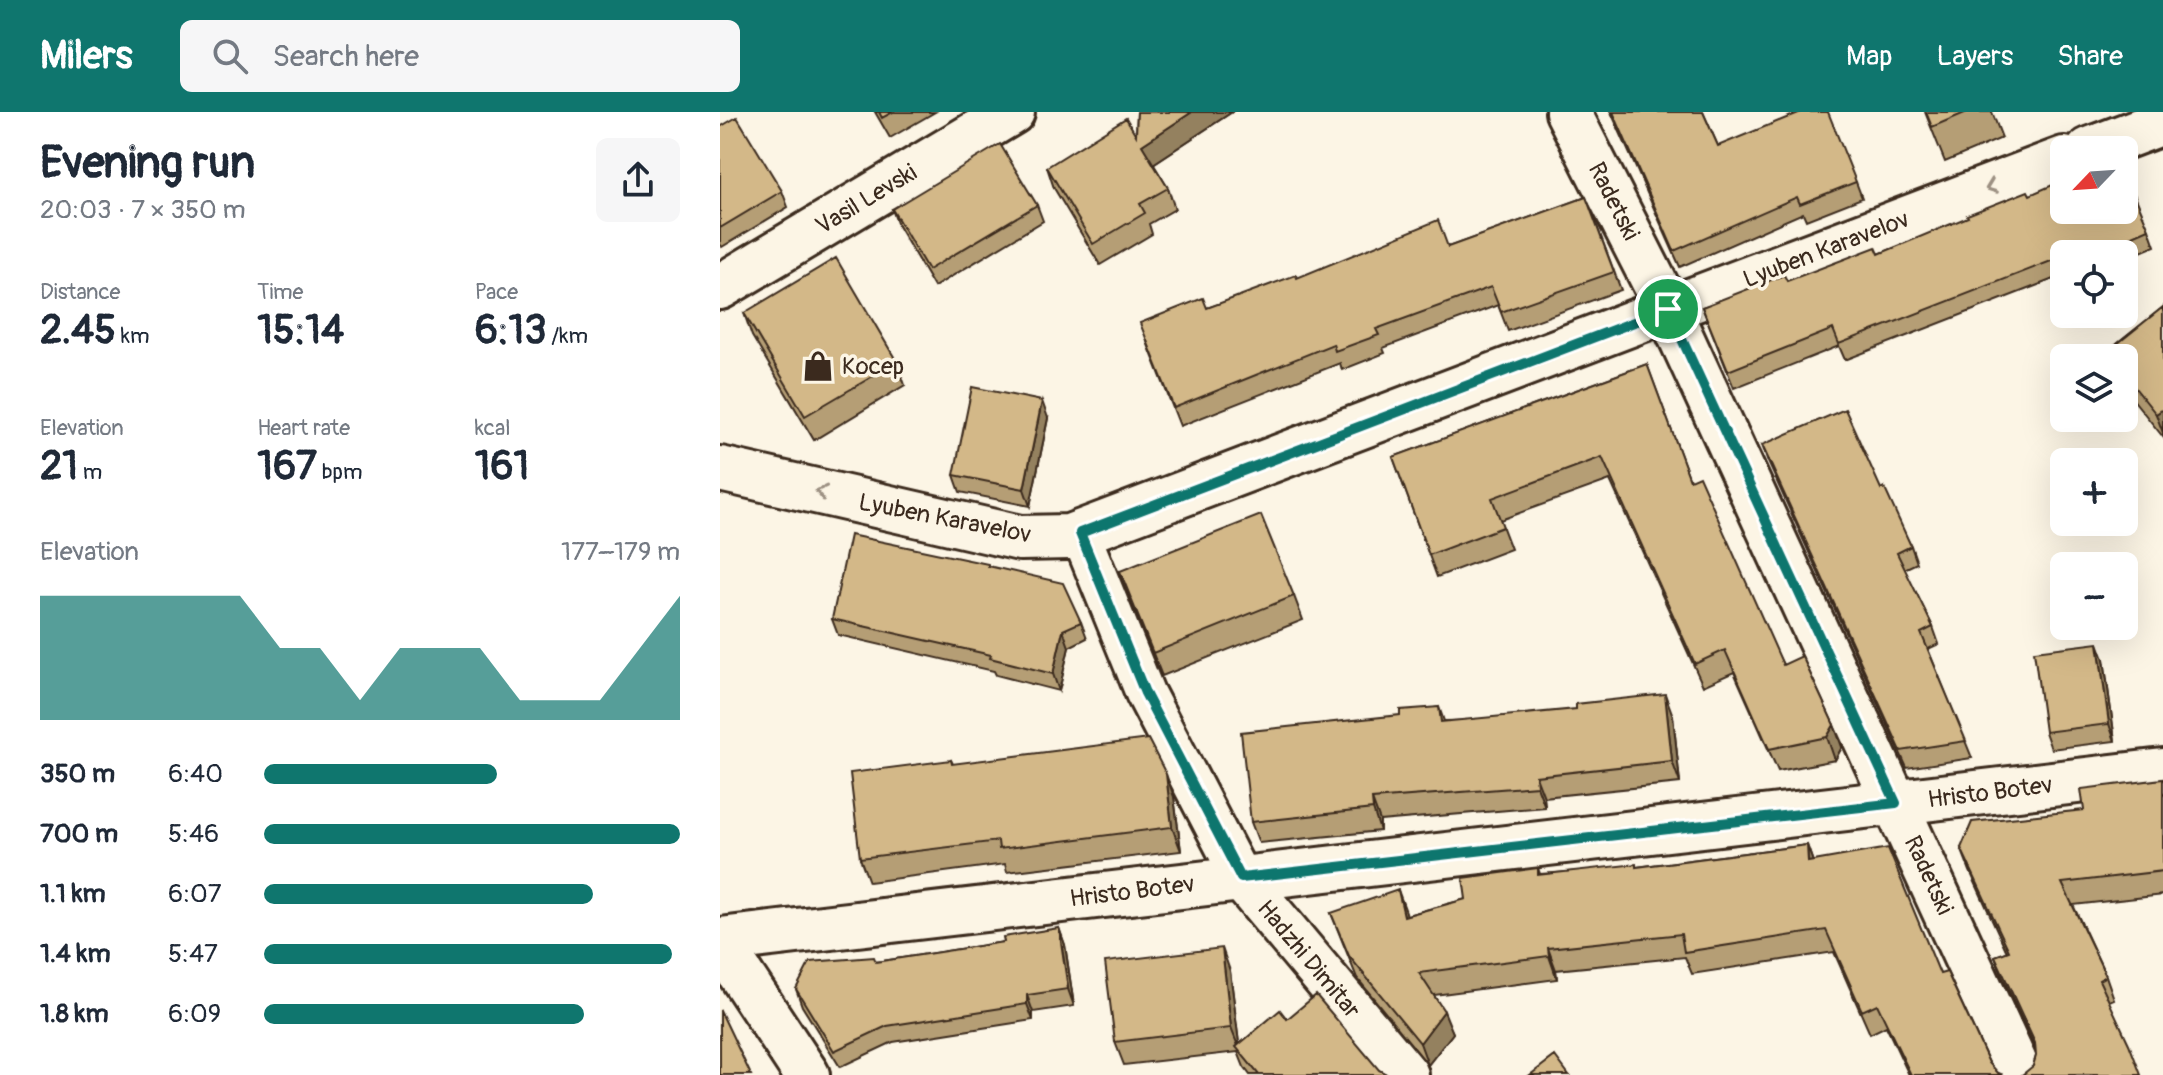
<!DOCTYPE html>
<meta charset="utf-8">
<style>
body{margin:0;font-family:Pangolin,sans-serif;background:#f6f6f7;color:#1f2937;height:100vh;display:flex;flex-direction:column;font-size:30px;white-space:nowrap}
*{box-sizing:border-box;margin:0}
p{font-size:26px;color:#747a83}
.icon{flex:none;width:44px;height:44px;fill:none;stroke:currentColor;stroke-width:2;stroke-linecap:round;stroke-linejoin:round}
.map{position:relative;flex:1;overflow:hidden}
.sheet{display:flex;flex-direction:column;background:#fff;width:720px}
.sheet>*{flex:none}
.needle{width:52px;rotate:245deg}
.controls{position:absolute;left:1330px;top:24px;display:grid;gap:16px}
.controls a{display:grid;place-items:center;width:88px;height:88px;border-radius:12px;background:#fff;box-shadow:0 8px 32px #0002;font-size:40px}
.pin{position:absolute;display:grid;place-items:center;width:68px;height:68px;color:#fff;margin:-34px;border:4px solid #fff;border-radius:50%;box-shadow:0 2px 8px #0007}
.round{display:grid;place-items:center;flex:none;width:84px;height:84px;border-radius:12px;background:#f6f6f7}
.head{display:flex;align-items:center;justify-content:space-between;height:136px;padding:0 40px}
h1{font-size:44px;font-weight:700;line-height:60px}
.stats{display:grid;grid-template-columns:repeat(3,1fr);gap:12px;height:136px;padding:8px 40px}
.stats div{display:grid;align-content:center}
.stats b{font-size:40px;font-weight:700}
.stats small{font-size:22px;font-weight:400}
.stats p{font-size:22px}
.chart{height:224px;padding:16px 40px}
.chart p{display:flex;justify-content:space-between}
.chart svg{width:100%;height:144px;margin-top:8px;fill:#0f766e;opacity:.7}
ul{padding:0 40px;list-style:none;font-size:26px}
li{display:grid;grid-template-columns:128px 96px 1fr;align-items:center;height:60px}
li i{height:20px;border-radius:10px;background:#0f766e}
header{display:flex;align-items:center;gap:48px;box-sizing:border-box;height:112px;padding:0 40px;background:#0f766e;color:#fff}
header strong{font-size:38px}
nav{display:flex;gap:44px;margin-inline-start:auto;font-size:28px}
.search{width:560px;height:72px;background:#f6f6f7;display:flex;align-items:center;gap:20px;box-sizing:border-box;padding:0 28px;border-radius:12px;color:#747a83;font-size:30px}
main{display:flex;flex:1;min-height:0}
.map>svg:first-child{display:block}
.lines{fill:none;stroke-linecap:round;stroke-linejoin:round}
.pedestrian-casing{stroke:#3b2a1e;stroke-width:44}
.minor-casing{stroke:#3b2a1e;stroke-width:50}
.tertiary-casing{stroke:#3b2a1e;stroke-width:50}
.secondary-casing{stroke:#3b2a1e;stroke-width:50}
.pedestrian{stroke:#fcf5e5;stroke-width:38}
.minor{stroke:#fcf5e5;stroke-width:44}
.tertiary{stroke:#fcf5e5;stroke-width:44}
.secondary{stroke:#fcf5e5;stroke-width:44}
.wall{fill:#b59e75;stroke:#3b2a1e;stroke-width:2}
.shaded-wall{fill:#94815f;stroke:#3b2a1e;stroke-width:2}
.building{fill:#d3b888;stroke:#3b2a1e;stroke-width:2}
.oneway{stroke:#9c9082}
.route-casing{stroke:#fff;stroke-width:16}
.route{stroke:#0f766e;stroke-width:10}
.labels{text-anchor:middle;stroke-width:7;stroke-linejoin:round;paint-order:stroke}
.street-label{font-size:24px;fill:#3b2a1e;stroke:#fcf5e5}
.poi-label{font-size:24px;fill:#3b2a1e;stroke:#fcf5e5;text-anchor:start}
</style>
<header>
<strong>Milers</strong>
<div class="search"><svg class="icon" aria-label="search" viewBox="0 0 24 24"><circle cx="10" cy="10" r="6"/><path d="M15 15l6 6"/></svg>Search here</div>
<nav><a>Map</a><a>Layers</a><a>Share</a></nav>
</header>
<main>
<section class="sheet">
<div class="head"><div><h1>Evening run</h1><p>20:03 · 7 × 350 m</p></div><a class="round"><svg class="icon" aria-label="share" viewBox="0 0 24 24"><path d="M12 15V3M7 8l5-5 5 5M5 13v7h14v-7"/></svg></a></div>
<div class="stats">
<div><p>Distance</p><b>2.45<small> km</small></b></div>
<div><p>Time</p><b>15:14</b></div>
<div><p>Pace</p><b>6:13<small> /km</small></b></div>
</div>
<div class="stats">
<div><p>Elevation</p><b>21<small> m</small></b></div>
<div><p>Heart rate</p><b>167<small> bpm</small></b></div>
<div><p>kcal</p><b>161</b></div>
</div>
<div class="chart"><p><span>Elevation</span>177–179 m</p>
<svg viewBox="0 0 160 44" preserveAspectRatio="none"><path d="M0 44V6L10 6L20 6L30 6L40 6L50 6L60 22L70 22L80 38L90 22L100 22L110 22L120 38L130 38L140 38L150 22L160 6V44z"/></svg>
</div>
<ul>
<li><b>350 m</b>6:40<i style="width:56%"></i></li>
<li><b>700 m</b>5:46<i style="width:100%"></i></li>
<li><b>1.1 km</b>6:07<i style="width:79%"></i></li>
<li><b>1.4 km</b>5:47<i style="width:98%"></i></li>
<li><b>1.8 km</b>6:09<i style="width:77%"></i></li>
</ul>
</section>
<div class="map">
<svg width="1443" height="963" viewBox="0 0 1443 963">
<rect width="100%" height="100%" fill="#fcf5e5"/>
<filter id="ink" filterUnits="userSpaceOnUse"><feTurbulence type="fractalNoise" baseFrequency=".0125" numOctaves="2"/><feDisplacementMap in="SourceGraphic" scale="16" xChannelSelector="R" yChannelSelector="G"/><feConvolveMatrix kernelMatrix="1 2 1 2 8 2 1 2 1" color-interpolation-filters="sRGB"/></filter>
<g filter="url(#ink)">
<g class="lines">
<defs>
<path id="pedestrian" d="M360 421 425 581 521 766"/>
<path id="minor" d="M1369 38 1443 10
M0 357 300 426 349 425 1344 47
M521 766 686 963
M0 831 87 963"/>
<path id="tertiary" d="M848 0 948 197 1300 963
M0 175 292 0"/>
<path id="secondary" d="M0 828 1443 659"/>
</defs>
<use href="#pedestrian" class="pedestrian-casing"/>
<use href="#minor" class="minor-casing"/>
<use href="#tertiary" class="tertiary-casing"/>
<use href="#secondary" class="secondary-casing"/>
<use href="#pedestrian" class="pedestrian"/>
<use href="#minor" class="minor"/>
<use href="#tertiary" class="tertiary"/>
<use href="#secondary" class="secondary"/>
</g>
<path class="wall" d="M155 0H215L170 26Z
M417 0H512L433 52 448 76 455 97 429 112 432 122 380 153 334 76 327 55 416 23Z
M891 0H983L998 34 1136 70 1142 86 1086 108 1083 101 960 155Z
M1205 0H1272L1282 26 1225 50Z
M0 15 62 79 68 95 2 135 0 132Z
M1310 83 1429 117 1435 134 1404 147V142H1344V163L1125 248 1119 234 1014 276 982 195 1159 142Z
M866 85 901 178 788 219 778 193 663 236 665 241 622 258 620 251 460 314 427 230 487 196 577 166 728 135Z
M317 93 323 109 214 175 178 114 172 97Z
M1443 195V325L1404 276V246H1389L1387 240Z
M24 201 177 250 185 273 94 328 32 224Z
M927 252 970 368 1063 553 1122 635 1115 648 1058 659 1014 560 983 574 890 368 780 408 791 437 717 465 673 345Z
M328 306 310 394 240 380 234 363Z
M1042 333 1161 377 1191 434 1197 451 1184 457 1213 515 1219 532 1208 537 1252 646 1187 656 1048 350Z
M269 454 361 510 367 526 349 535 339 579 276 563 274 559 118 523 112 507Z
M400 459 574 484 583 508 442 564Z
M1384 547 1395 629 1331 637 1325 620Z
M719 595 724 609 953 604 960 671 824 685 825 695 660 709V719L539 731 531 710 680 603Z
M231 648 233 652 454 685 461 739 287 760 285 752 149 770 140 746Z
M1443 667V783L1353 793 1386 864 1394 887 1389 889 1313 954 1316 944V937L1283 866 1275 844 1287 840 1250 759 1241 736 1364 698Z
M1087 733 1093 750 1220 862 1269 951 1278 961 1283 963H1189L1166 914 1150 922 1114 840 972 862 965 845 836 858 837 867 714 883 733 921 708 953 637 866 611 801 687 803 746 787 818 756 820 762 917 755Z
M339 816 345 833 354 894 313 900V908L173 930 120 955 82 894 76 877 156 850 284 830Z
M510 859 519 932 567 907 668 963H530L524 955 518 940 404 953 395 930Z"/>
<path class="shaded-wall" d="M472 0H512L430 54 422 33Z
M322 289 328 306 310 394 304 377Z
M1443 297V321L1436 302Z
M343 518 349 535 339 579 333 562Z
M1378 531 1384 547 1395 629 1389 612Z
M945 582 953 604 960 671 952 649Z
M1114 613 1122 635 1115 648 1107 625Z
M446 662 454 685 461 739 452 715Z
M816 664 824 685 825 695 817 674Z
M652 687 660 709V719L653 697Z
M1087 733 1095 756 1088 750Z
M678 778 686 800 692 826 684 804Z
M339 816 345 833 354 894 348 877Z
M502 836 510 859 520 939 511 916Z
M828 836 836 858 837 867 829 844Z
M307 883 313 900V908L307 892Z
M724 899 733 921 708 953 700 931Z"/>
<path class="building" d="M159 0H173L162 6Z
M417 0H472L422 33 448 76 420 92 425 101 373 132 327 55 406 6 416 23Z
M893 0H983L998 34 1081 0H1108L1136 70 1080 92 1077 85 954 139Z
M1206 0H1247L1212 15Z
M17 5 62 79 0 116V15Z
M280 32 317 93 208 158 172 97Z
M1404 58 1429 117 1376 140 1373 133 1350 142H1344V144L1119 232 1113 217 1008 259 982 195 1064 163 1067 169 1156 135 1159 142 1248 105 1247 103 1308 79 1310 83 1344 68V98H1404Z
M866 85 894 160 781 200 771 175 656 217 659 223 615 239 613 232 454 296 420 211 483 186 487 196 576 163 577 166 718 108 728 135Z
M116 146 177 250 85 304 24 201Z
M1443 195V297L1436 302 1404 262V246H1391L1387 240Z
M927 252 970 368 979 364 1063 553 1082 544 1114 613 1107 625 1049 637 1005 538 975 552 882 345 772 386 783 415 709 443 673 345Z
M252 275 322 289 304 377 234 363Z
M1125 297 1161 377 1164 375 1191 434 1177 441 1213 515 1201 521 1246 629 1181 639 1042 333Z
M541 403 574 484 433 541 400 459Z
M130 423 268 452V454L343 471 361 510 343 518 333 562 270 546 271 543 112 507Z
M1378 531 1389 612 1325 620 1314 539Z
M945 582 952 649 816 664 817 674 652 687 653 697 531 710 521 620 680 603V598L719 595 721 610 856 597V592Z
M428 627 446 662 452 715 279 737 278 729 140 746 130 661 231 648 232 652Z
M1443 667V759L1342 771 1386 864 1379 868 1409 932 1421 963H1302L1313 954 1316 944 1315 931 1275 844 1289 839 1241 736 1252 710 1364 698 1361 677Z
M1087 733 1088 750 1168 736 1220 862 1227 860 1269 951 1278 961 1283 963H1191L1157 892 1142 899 1106 818 964 840 961 822 828 836 829 844 699 861 724 899 700 931 629 844 611 801 678 778 684 804 746 787 743 766 818 756V763L916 752V755Z
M339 816 348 877 307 883V892L167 914 114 939 76 877 90 850 154 845 156 850 284 830 283 825Z
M502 836 511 916 395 930 385 850Z
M596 883 659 958 668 963H539L516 935 560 898 567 907Z
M0 898 31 963H0Z
M835 944 849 963H810Z"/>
<defs><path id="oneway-chevron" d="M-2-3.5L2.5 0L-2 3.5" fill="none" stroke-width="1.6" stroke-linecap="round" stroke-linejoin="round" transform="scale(2)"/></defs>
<g class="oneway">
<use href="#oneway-chevron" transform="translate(1271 75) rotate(159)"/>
<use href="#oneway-chevron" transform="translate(101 380) rotate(-167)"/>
</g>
</g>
<g class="lines" filter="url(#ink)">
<defs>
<path id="route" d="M948 197 1176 691 521 766 425 581 360 421Z"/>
</defs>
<use href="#route" class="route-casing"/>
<use href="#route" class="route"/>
</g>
<defs>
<symbol id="shop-bare" viewBox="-9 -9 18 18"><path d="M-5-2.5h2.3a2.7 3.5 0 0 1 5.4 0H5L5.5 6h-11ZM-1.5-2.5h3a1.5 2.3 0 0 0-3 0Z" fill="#3b2a1e" stroke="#fcf5e5" stroke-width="2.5" paint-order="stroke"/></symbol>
</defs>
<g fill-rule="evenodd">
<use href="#shop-bare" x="76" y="232" width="44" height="44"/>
</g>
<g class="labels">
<g class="street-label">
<text transform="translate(146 87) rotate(-31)" y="8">Vasil Levski</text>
<text transform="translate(894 89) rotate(63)" y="8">Radetski</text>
<text transform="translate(1106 137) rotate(-21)" y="8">Lyuben Karavelov</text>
<text transform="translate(225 406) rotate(11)" y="8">Lyuben Karavelov</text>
<text transform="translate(1270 680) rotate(-7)" y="8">Hristo Botev</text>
<text transform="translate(1209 763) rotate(65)" y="8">Radetski</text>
<text transform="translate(412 779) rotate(-7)" y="8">Hristo Botev</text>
<text transform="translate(589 847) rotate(50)" y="8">Hadzhi Dimitar</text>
</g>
<g class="poi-label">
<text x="122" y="262">Косер</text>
</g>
</g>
</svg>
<div class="controls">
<a><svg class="needle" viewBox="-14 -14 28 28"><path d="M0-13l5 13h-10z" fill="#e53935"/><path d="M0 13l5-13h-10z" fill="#747a83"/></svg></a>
<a><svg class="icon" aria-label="locate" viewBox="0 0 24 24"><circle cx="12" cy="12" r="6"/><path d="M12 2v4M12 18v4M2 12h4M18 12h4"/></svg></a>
<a><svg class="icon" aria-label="layers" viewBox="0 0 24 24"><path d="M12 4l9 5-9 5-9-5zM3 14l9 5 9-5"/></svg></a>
<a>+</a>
<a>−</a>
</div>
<div class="pin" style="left:948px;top:197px;background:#1e9e55"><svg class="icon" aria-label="arrive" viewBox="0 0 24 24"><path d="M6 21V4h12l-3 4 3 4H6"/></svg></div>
</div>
</main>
